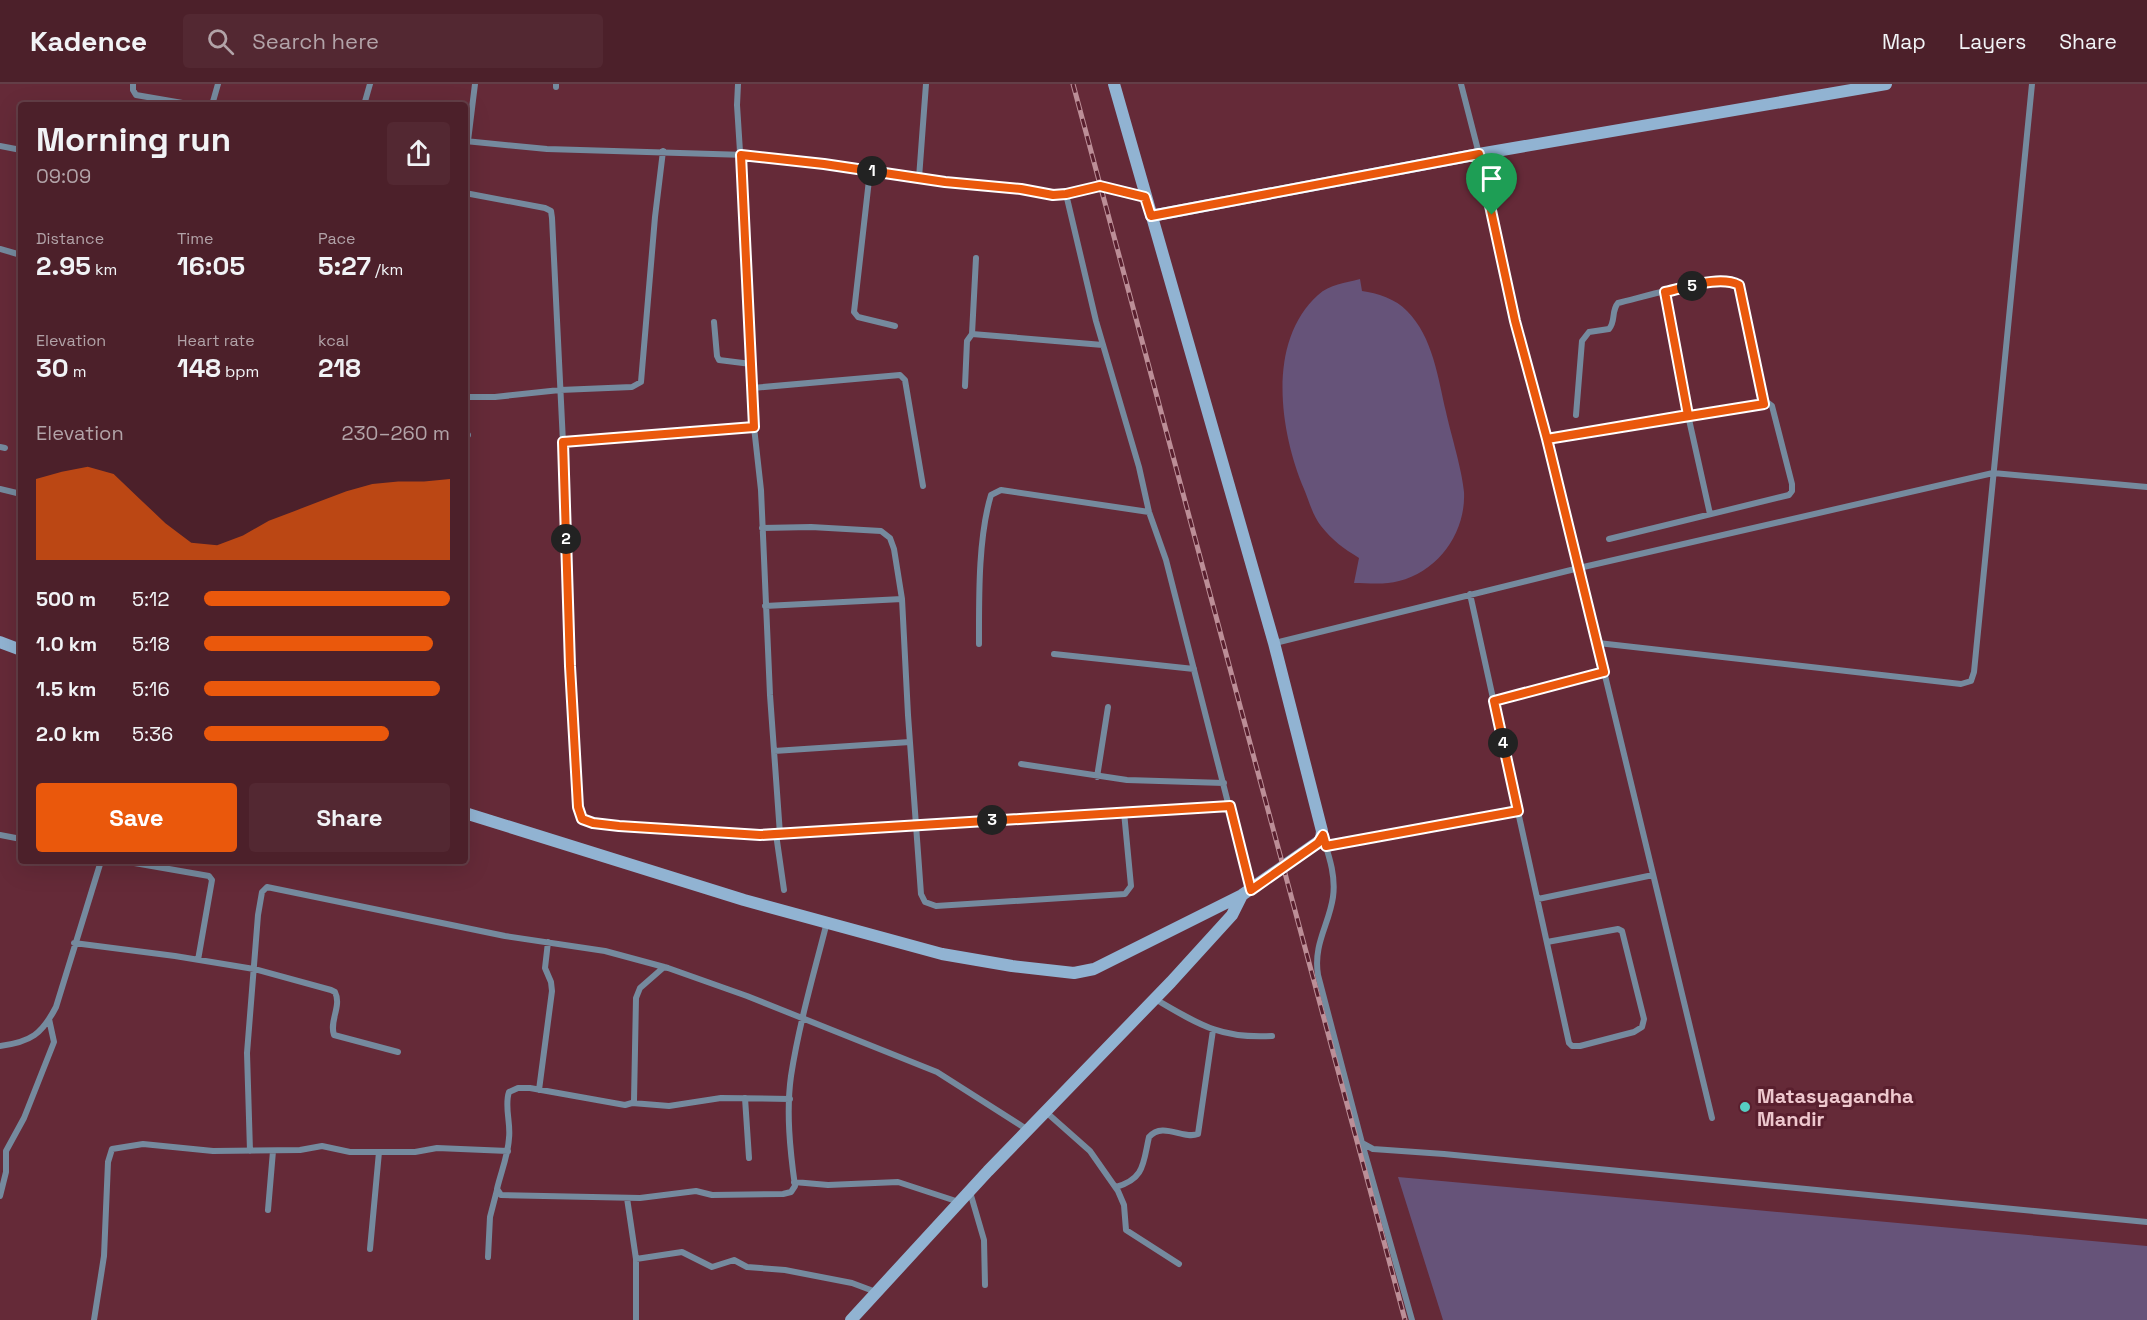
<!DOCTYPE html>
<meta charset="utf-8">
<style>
body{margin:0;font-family:"Space Grotesk",sans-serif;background:#532832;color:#f1f3f6;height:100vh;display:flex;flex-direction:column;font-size:22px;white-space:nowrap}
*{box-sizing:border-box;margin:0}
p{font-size:20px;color:#b2a3a8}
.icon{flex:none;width:33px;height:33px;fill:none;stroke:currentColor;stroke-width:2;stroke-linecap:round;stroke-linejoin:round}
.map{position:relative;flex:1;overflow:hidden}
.drawer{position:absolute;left:18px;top:18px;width:450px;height:762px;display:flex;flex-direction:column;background:#4c202a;border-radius:6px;box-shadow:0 6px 24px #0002,0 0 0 2px #633e47}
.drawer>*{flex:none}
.pin{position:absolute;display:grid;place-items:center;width:51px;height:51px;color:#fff;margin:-62px -26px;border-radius:50% 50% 50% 0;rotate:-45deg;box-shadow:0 0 6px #0007}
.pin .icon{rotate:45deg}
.km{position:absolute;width:30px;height:30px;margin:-15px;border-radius:50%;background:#222;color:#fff;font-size:16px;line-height:30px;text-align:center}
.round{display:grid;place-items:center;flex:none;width:63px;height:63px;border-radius:6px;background:#532832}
.summary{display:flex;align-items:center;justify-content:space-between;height:102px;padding:0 18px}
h1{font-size:33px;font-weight:600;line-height:45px}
.figures{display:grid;grid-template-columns:repeat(3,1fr);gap:9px;height:102px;padding:6px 18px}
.figures div{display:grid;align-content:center}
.figures b{font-size:26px;font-weight:600}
.figures small{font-size:16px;font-weight:400}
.figures p{font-size:16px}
.chart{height:168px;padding:12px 18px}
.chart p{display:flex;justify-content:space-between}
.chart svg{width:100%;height:108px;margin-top:6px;fill:#ea580c;opacity:.7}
.button{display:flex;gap:12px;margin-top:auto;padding:12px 18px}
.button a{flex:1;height:69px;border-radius:6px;background:#ea580c;color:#fff;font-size:24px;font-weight:600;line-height:69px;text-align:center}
.button a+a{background:#532832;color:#f1f3f6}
ul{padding:0 18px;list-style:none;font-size:20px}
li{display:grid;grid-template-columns:96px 72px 1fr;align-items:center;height:45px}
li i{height:15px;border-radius:8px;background:#ea580c}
header{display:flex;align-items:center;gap:36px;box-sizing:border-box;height:84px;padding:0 30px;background:#4c202a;border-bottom:2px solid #633e47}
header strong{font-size:28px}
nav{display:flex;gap:33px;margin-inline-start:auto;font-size:21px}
.search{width:420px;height:54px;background:#532832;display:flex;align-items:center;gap:15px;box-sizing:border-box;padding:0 21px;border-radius:6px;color:#b2a3a8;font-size:22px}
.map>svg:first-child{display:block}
.green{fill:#665379}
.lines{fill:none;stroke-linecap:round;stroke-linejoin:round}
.street{stroke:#758a9e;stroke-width:6}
.secondary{stroke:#91b3d2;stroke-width:12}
.rail-casing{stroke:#bc8e97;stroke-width:5}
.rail{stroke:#591f2e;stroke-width:3;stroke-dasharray:9;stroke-linecap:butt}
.route-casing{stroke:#fff;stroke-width:12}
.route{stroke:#ea580c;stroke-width:8}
.poi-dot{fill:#56cec3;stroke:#591f2e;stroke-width:2}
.labels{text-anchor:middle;stroke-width:6;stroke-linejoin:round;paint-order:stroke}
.poi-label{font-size:20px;font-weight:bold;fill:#eec8ce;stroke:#591f2e;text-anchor:start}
</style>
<header>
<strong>Kadence</strong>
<div class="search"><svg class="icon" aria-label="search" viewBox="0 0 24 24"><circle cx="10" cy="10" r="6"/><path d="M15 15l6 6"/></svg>Search here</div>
<nav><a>Map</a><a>Layers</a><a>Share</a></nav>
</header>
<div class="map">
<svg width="2147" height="1236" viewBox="0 0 2147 1236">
<rect width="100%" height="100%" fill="#652a38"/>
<path class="green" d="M1360 195 1362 207C1377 209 1396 215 1407 227 1433 253 1438 294 1446 328 1451 351 1462 385 1464 408 1466 448 1439 487 1399 497 1385 501 1368 499 1354 499L1359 474C1343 464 1333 457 1321 442 1313 432 1309 417 1304 405 1280 348 1266 258 1318 211 1330 200 1345 199 1360 195Z
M1398 1093 2147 1162V1236H1443Z"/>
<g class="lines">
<path class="street" d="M133 0V6L136 11 194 21
M738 0 737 21 746 161 754 343 761 406 770 611 780 750
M1461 0 1479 70 1515 237 1579 484 1993 389 2147 403
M556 3V0
M212 21 218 0
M364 21 370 0
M465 57 547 65 746 71 824 80 945 98 1021 105 1054 111 1066 110 1100 102 1145 113
M468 57 475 0
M0 62 21 66
M870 87 854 228 858 233 895 242
M919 94 926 0
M465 109 545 124 551 127 552 134 564 379 570 582 578 723 583 735 593 739 619 742 760 751 1230 722
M1066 110 1096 237 1139 383 1149 428 1166 476 1250 805
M0 165 21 171
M1665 208 1688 331 1710 430
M714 238 717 272 719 276 751 280
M972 250 976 174
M965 302 967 257 972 250 1103 261
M752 304 900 291 905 296 923 402
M465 313H495L560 306 632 303 641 298 655 133 663 67
M1576 331 1582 257 1589 248 1609 245C1616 237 1611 227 1618 219 1644 213 1718 190 1739 200L1764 320
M465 351H468
M1547 355 1768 319 1772 322 1792 400V407L1789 411 1609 455
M563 358 754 343
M0 363 5 364
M0 405 21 410
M762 444 811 443 881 447 890 454 894 465 902 515 908 631 921 810 925 818 936 822 1125 810 1131 802 1124 728
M1470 510 1569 959 1572 962H1580L1634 948 1642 943 1644 935 1622 847 1618 845 1547 858
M765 522 902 515
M1275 559 1579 484 1712 1034
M1598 559 1961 600 1971 597 1974 588 2032 0
M979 560C979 515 978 454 991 411L1001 406 1149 428
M1054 570 1194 585
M1494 617 1604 588
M774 667 910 658
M1021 680 1127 696 1224 699
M1097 693 1108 623
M776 750 784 806
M0 751 21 755
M1323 753C1329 772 1336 792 1333 813 1329 841 1313 860 1318 891L1362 1059 1412 1236
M1326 762 1518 727
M123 777 209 792 212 796 198 876
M1538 815 1653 791
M74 859 175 872 254 885 331 906 335 908C342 922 329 937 334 951L398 968
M664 883 640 904 636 914 634 1017 632 1019 625 1021 530 1004H518L509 1008C504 1022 511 1039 509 1054 508 1072 501 1088 497 1105L501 1111 640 1114 696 1107 712 1111 783 1110 791 1108 795 1102C790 1066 786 1028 791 992 799 940 814 889 827 838
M1155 915C1198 940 1220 955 1272 952
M0 962C31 958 42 950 56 923L101 777
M539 1006 552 907 551 898 545 884 548 858
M745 1014 749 1074
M632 1019 669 1022 721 1014 790 1015
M1046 1028 1090 1067 1118 1107 1124 1121 1126 1146 1179 1180
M1362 1059 1373 1065 1444 1070 2147 1138
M250 1067 247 969 258 831 262 808 267 803 505 852 605 867 668 884 747 912 937 988 1028 1046
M794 1098 828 1101 898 1098 959 1118
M1116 1103C1145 1095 1143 1079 1149 1053 1163 1037 1183 1056 1198 1050L1213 946
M970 1108 984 1156 985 1201
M0 1112 6 1088V1067L24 1034 54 958 49 935
M627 1114 636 1175V1236
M268 1126 273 1067
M370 1165 379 1068
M488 1173 490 1133 497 1106
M636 1175 682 1168 712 1183 734 1176 747 1183 785 1186 852 1199 876 1208
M94 1236 104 1172 108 1078 112 1065 143 1060 213 1067 300 1066 322 1062 350 1068H415L437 1064 508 1067"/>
<path class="secondary" d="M1151 132 1479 70 1886 0
M0 558 21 566
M465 729 744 816 942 870 1012 882 1074 889 1094 885 1242 811 1321 756 1322 747 1274 559 1114 0
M851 1236 988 1087 1171 898 1232 831 1242 811"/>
<defs>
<path id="rail" d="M1073 0 1405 1236"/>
</defs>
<use href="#rail" class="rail-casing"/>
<use href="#rail" class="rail"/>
</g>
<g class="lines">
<defs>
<path id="route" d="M1492 131 1479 70 1151 132 1145 113 1100 102 1066 110 1053 111 1021 105 945 98 824 80 741 71 754 343 563 358 570 582 578 723 582 735 593 739 619 742 760 751 1230 722 1251 806 1318 759 1323 751 1326 762 1518 727 1494 617 1604 588 1547 355 1688 331 1665 208C1686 204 1719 191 1739 201L1764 320 1547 355 1515 237 1492 131"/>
</defs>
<use href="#route" class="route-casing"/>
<use href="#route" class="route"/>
</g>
<circle class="poi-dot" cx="1745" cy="1023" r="6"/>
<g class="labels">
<g class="poi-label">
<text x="1757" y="1019">Matasyagandha<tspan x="1757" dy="23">Mandir</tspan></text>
</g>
</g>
</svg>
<div class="pin" style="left:1492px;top:131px;background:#1e9e55"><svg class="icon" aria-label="arrive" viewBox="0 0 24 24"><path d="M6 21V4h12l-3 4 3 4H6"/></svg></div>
<b class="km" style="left:872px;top:87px">1</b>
<b class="km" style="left:566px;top:455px">2</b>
<b class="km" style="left:992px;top:736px">3</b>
<b class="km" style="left:1503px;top:659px">4</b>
<b class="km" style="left:1692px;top:202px">5</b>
<section class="drawer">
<div class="summary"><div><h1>Morning run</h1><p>09:09</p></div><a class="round"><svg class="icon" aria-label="share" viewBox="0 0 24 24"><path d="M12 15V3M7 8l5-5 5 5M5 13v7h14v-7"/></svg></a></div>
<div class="figures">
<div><p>Distance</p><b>2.95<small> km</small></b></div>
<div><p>Time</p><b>16:05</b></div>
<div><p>Pace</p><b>5:27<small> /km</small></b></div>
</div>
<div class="figures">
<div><p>Elevation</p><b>30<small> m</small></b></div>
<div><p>Heart rate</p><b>148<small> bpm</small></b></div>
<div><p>kcal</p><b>218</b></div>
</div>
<div class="chart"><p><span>Elevation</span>230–260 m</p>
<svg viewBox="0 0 160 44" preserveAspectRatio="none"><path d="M0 44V11L10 8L20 6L30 9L40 19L50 29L60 37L70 38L80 34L90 28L100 24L110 20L120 16L130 13L140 12L150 12L160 11V44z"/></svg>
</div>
<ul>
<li><b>500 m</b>5:12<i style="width:100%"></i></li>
<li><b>1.0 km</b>5:18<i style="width:93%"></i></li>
<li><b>1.5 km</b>5:16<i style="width:96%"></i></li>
<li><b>2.0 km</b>5:36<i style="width:75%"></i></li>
</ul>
<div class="button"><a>Save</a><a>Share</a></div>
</section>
</div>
